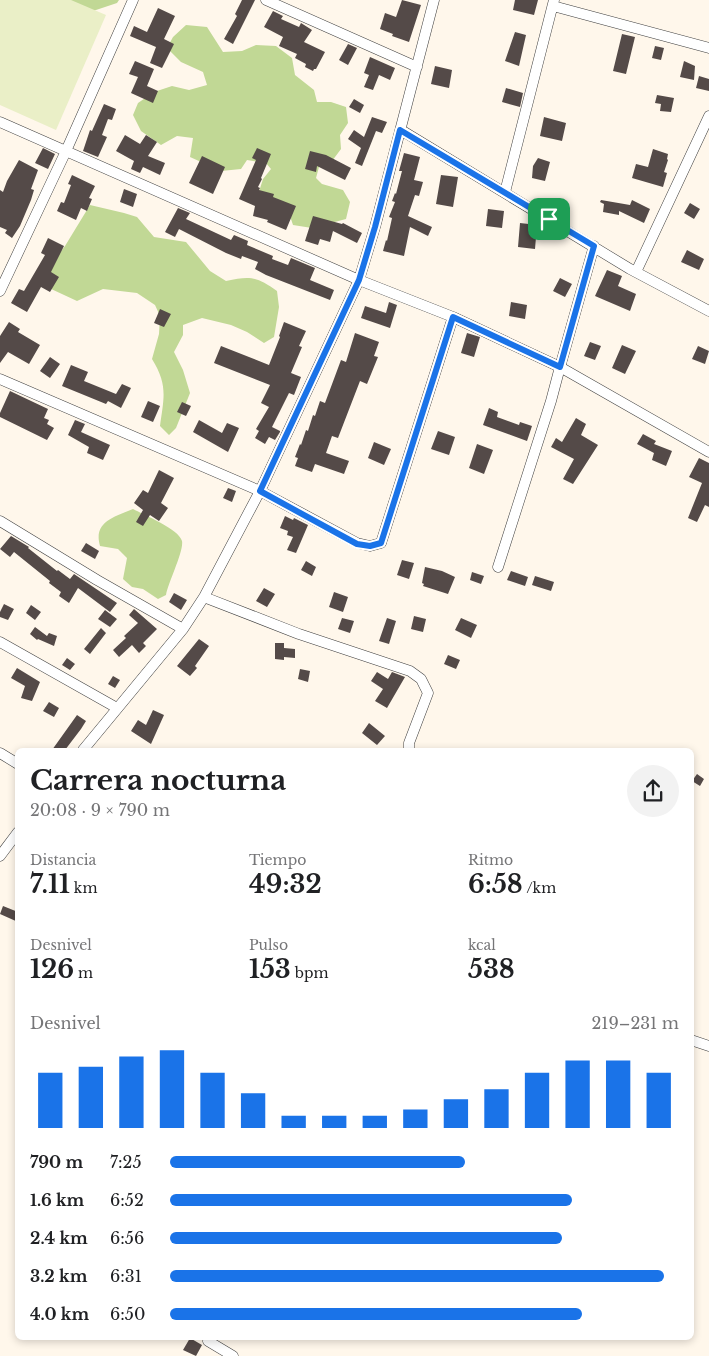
<!DOCTYPE html>
<html lang="es">
<meta charset="utf-8">
<style>
body{margin:0;font-family:"Libre Baskerville",serif;background:#f2f2f2;color:#202124;height:100vh;display:flex;flex-direction:column;font-size:19px;white-space:nowrap}
*{box-sizing:border-box;margin:0}
p{font-size:16px;color:#757577}
.icon{flex:none;width:28px;height:28px;fill:none;stroke:currentColor;stroke-width:2;stroke-linecap:round;stroke-linejoin:round}
.map{position:relative;flex:1;overflow:hidden}
.drawer{position:absolute;left:15px;top:748px;width:679px;height:592px;display:flex;flex-direction:column;background:#fff;border-radius:8px;box-shadow:0 2px 8px #0003}
.drawer>*{flex:none}
.pin{position:absolute;display:grid;place-items:center;width:42px;height:42px;color:#fff;margin:-21px;border-radius:10px;box-shadow:0 2px 8px #0006}
.round{display:grid;place-items:center;flex:none;width:52px;height:52px;border-radius:26px;background:#f2f2f2}
.overview{display:flex;align-items:center;justify-content:space-between;height:85px;padding:0 15px}
h1{font-size:28px;font-weight:700;line-height:38px}
.metrics{display:grid;grid-template-columns:repeat(3,1fr);gap:8px;height:85px;padding:5px 15px}
.metrics div{display:grid;align-content:center}
.metrics b{font-size:25px;font-weight:700}
.metrics small{font-size:14px;font-weight:400}
.metrics p{font-size:14px}
.chart{height:140px;padding:10px 15px}
.chart p{display:flex;justify-content:space-between}
.chart svg{width:100%;height:90px;margin-top:5px;stroke:#1a73e8;stroke-width:6}
ul{padding:0 15px;list-style:none;font-size:16px}
li{display:grid;grid-template-columns:80px 60px 1fr;align-items:center;height:38px}
li i{height:12px;border-radius:6px;background:#1a73e8}
.map>svg:first-child{display:block}
.forest{fill:#c1d895}
.pitch{fill:#eaefc7}
.building{fill:#544a48}
.lines{fill:none;stroke-linecap:round;stroke-linejoin:round}
.minor-casing{stroke:#3f3f3f;stroke-width:11}
.minor{stroke:#fff;stroke-width:10}
.route-casing{stroke:#fff;stroke-width:10}
.route{stroke:#1a73e8;stroke-width:6}
</style>
<div class="map">
<svg width="709" height="1356" viewBox="0 0 709 1356">
<rect width="100%" height="100%" fill="#fff7eb"/>
<path class="forest" d="M60 0H119L117 3 90 12Z
M186 25 207 27 223 52 242 51 256 45 276 46 292 58 295 75 314 90 317 102H331L346 107 348 123 340 135 341 149 332 161 319 167 316 178 322 184 343 190 350 202 346 219 312 228 293 225 289 213 256 201 263 179 271 169 266 163 247 160 241 169 221 171 190 157 193 138 177 136 161 145 141 131 133 115 138 103 154 92 172 86 189 90 207 85 203 72 181 62 167 48 173 37Z
M90 205 124 213 137 217 154 237 186 242 210 271 226 281C250 276 256 276 277 291L279 307 274 337 264 343 247 332 231 325 202 318 183 325V335L174 352 183 370 190 393 176 428 169 435 160 426C164 397 168 385 152 359L159 334 160 316 155 305 137 293 103 289 77 301 49 288 46 271 65 246Z
M133 509C144 515 179 529 182 541 184 551 168 583 166 595L158 599 143 589 132 587 123 579 127 558 118 549 100 546C93 522 114 517 133 509Z"/>
<path class="pitch" d="M0 0H71L106 15 56 130 0 105Z"/>
<path class="building" d="M242 0H255L233 44 224 39 237 16 235 14Z
M402 0 421 5 409 42 392 36 393 34 380 29 385 13 396 17Z
M515 0H538L534 15 513 10Z
M158 8 175 16 164 39 174 44 162 68 150 63 156 47 130 36 134 26 147 32Z
M273 11 283 16 281 19 299 27 301 23 312 30 304 42 325 52 316 69H314L313 71 305 67 306 64 295 58 297 54 279 46 283 37 264 27Z
M515 32 526 35 519 66 505 61Z
M622 34 635 37 626 74 613 71Z
M348 44 357 48 348 65 339 60Z
M655 46 664 48 661 60 652 58Z
M370 57 395 68 390 80 379 75 373 90 364 87 369 75 364 73Z
M135 61 154 69 147 86 158 91 153 103 131 93 138 77 129 74Z
M684 61 695 66 694 80 680 77Z
M435 66 452 70 449 88 431 84Z
M699 76 709 79V91L696 88Z
M506 88 523 93 520 107 502 102Z
M657 95 674 98 671 112 660 111 661 104 655 103Z
M354 99 364 105 360 113 349 107Z
M104 104 116 109 112 120 108 119 102 135 107 137 98 157 83 151 90 130 92 131Z
M372 117 387 122 382 133 376 131 362 166 355 163 361 148 348 139 354 130 364 137Z
M544 117 566 123 562 141 540 136Z
M125 135 140 144 146 135 157 142 148 156 165 163 160 175 143 167 140 173 131 169 134 161 116 151Z
M43 148 55 154 48 169 35 163Z
M257 148 271 154 261 178 262 179 258 187 260 188 259 190 274 194 273 197 296 206 286 230 267 222 268 220 253 216 255 206 239 199 256 160 252 158Z
M653 149 668 154 667 159 668 160 664 172 667 173 663 187 632 178 636 164 648 167Z
M310 151 326 155 351 168 345 180 317 166 316 172 305 169Z
M404 153 420 157 414 180 423 182 419 196 415 195 408 216 432 227 428 236 410 227 404 256 383 251 386 240 387 241 392 218 389 217 395 202 392 201 395 193 396 194 402 171H399Z
M202 156 225 167 213 194 189 183Z
M538 158 550 162 545 181 532 178 533 166Z
M19 160 38 170 31 189 34 190 31 200 20 226 12 238 5 233 7 230 0 227V190L3 192 7 181Z
M72 175 95 186 89 198 92 199 87 211 81 208 76 220 57 211 61 202 64 203 71 185 68 184Z
M441 175 458 177 453 207 436 204Z
M124 189 137 194 133 207 120 202Z
M601 200 630 205 632 200 650 209 644 223 619 211V215L603 212 604 204 600 202Z
M690 203 700 209 694 219 684 213Z
M178 208 190 213 186 219 231 240 234 235 248 241 247 245 273 256 272 259 288 265 291 258 315 268 310 280 334 290 330 300 266 275 255 269 258 262 242 256 241 259 226 253 179 229 175 237 165 232Z
M488 209 504 211 502 228 486 226Z
M313 216 342 224 343 223 362 233 357 243 333 231 330 242 320 239 318 245 305 241Z
M520 223 537 225 535 249 518 247Z
M48 238 64 246 51 272 59 277 50 292 41 287 27 312 11 303 19 289 24 291 45 255 41 253Z
M687 250 704 259 699 270 681 262Z
M607 270 622 276 618 286 636 294 630 311 595 296Z
M560 278 572 284 565 297 553 291Z
M389 302 397 305 390 328 361 318 365 306 386 313Z
M511 302 527 305 525 319 509 316Z
M160 309 171 314 164 327 154 323Z
M9 322 20 329 18 332 40 345 29 364 8 352 0 363V336Z
M284 322 306 331 299 346 302 347 291 373 301 377 294 395 289 393 272 427 280 431V432L275 440 269 437 265 444 255 438 259 431 256 429 269 407 261 403 270 385 214 363 221 346 269 365 280 337 279 336Z
M355 333 379 342 374 356 378 357 367 384 360 381 338 438 332 436 326 453 349 461 344 474 315 464 312 472 295 466 298 458 295 457 300 444 301 445 306 430 308 431 313 415 315 416 320 401 325 403 341 360 346 362Z
M467 333 480 337 474 357 461 353Z
M590 342 601 346 595 360 584 356Z
M622 345 636 351 625 374 612 368Z
M698 346 709 351 705 364 692 359Z
M50 357 60 364 50 378 40 371Z
M71 365 88 372 84 381 116 394 122 384 131 388 121 408 108 401 106 404 62 386Z
M10 391 48 409 44 418 49 420 47 424 54 428 47 440 0 417V413Z
M148 401 160 406 153 422 141 417Z
M182 402 191 406 186 416 177 412Z
M489 408 498 412 497 417 519 425 520 422 532 426 527 441 483 425Z
M576 418 586 424 581 435 598 445 573 484 563 479 574 459 551 447 556 438 562 442Z
M75 420 85 424 81 432 110 445 103 460 87 453 89 447 68 435Z
M199 420 222 433 227 423 239 428 228 452 193 432Z
M438 431 455 437 449 455 431 449Z
M643 434 656 441 654 444 672 451 666 466 652 460 654 453 637 444Z
M374 442 391 449 384 465 368 458Z
M477 444 493 450 484 474 469 468Z
M699 458 709 463V507L705 505 697 522 688 518 702 483 689 477Z
M159 470 174 478 161 503 168 508 159 521 150 515 143 526 136 522 143 510 134 503 143 490 148 493Z
M228 488 236 491 232 502 223 498Z
M285 516 293 520 294 518 308 525 296 553 287 550 293 537 287 535 288 531 280 528Z
M11 536 29 547 28 548 57 571 58 570 70 579 74 574 117 603 110 612 78 588 69 603 59 596 61 592 49 583 50 581 14 552 10 557 0 549Z
M86 543 99 551 95 559 81 551Z
M402 560 414 563 409 579 397 575Z
M306 561 316 567 312 576 301 570Z
M425 567 442 571 455 577 448 594 423 586 424 584 422 583Z
M511 571 528 577 525 586 507 580Z
M472 572 484 576 481 584 470 580Z
M535 576 554 582 551 591 532 585Z
M264 588 275 594 267 607 256 601Z
M334 592 348 597 343 612 329 607Z
M174 593 187 600 181 610 169 602Z
M4 604 14 609 8 620 0 617V612Z
M31 605 41 612 35 620 26 613Z
M134 609 157 629 143 643 146 646 139 653 132 645 119 657 113 650 126 638 124 636 138 623 129 615Z
M105 610 117 619 110 627 98 619Z
M414 616 426 619 423 632 411 629Z
M342 618 354 621 350 633 338 629Z
M387 618 396 621 389 644 379 641Z
M461 618 477 625 471 638 455 630Z
M35 627 47 636 49 633 57 636 54 646 38 639 37 640 30 634Z
M101 628 106 633 90 654 84 649Z
M199 639 209 646 195 666 197 668 190 676 177 666Z
M275 643H284V648L295 649V658L284 657V660L275 659Z
M448 655 460 660 456 669 444 664Z
M67 658 75 664 70 670 62 665Z
M17 668 40 682 32 701 21 698 25 686 11 678Z
M300 669 310 671 308 682 298 679Z
M377 672 388 679 392 672 405 677 387 708 375 701 383 689 371 681Z
M113 676 120 680 115 688 108 684Z
M49 702 59 708 54 717 43 711Z
M153 710 164 715 151 744 131 731 138 720 146 725Z
M77 715 86 721 81 729 65 750H52Z
M369 723 385 736 377 745 362 733Z
M697 774 704 779 700 786 692 781Z
M3 906 18 912V922L0 914Z
M190 1338 202 1345 196 1356 183 1350Z"/>
<g class="lines">
<defs>
<path id="minor" d="M266 0 417 67
M553 6 709 48
M0 122 359 280 453 317 560 367 594 246
M401 130 630 269 709 311
M505 192 554 0
M636 272 709 116
M0 291 66 151 133 0
M0 379 260 491 357 543 370 546 381 543 453 317
M0 521 97 580 183 629
M498 567 551 401 560 367 709 452
M204 597 299 634 410 671 421 679 428 693 409 743V750
M0 642 117 708
M83 750 183 629 204 597 260 491 359 280 375 227 434 0
M0 753 18 764
M0 856 18 832
M691 1040 709 1046
M208 1341 233 1356"/>
</defs>
<use href="#minor" class="minor-casing"/>
<use href="#minor" class="minor"/>
</g>
<g class="lines">
<defs>
<path id="route" d="M400 130 594 246 560 367 453 317 381 543 370 546 357 544 260 491 359 280 375 227Z"/>
</defs>
<use href="#route" class="route-casing"/>
<use href="#route" class="route"/>
</g>
</svg>
<div class="pin" style="left:549px;top:219px;background:#1e9e55"><svg class="icon" aria-label="arrive" viewBox="0 0 24 24"><path d="M6 21V4h12l-3 4 3 4H6"/></svg></div>
<section class="drawer">
<div class="overview"><div><h1>Carrera nocturna</h1><p>20:08 · 9 × 790 m</p></div><a class="round"><svg class="icon" aria-label="share" viewBox="0 0 24 24"><path d="M12 15V3M7 8l5-5 5 5M5 13v7h14v-7"/></svg></a></div>
<div class="metrics">
<div><p>Distancia</p><b>7.11<small> km</small></b></div>
<div><p>Tiempo</p><b>49:32</b></div>
<div><p>Ritmo</p><b>6:58<small> /km</small></b></div>
</div>
<div class="metrics">
<div><p>Desnivel</p><b>126<small> m</small></b></div>
<div><p>Pulso</p><b>153<small> bpm</small></b></div>
<div><p>kcal</p><b>538</b></div>
</div>
<div class="chart"><p><span>Desnivel</span>219–231 m</p>
<svg viewBox="0 0 160 44" preserveAspectRatio="none"><path d="M5 44V17M15 44V14M25 44V9M35 44V6M45 44V17M55 44V27M65 44V38M75 44V38M85 44V38M95 44V35M105 44V30M115 44V25M125 44V17M135 44V11M145 44V11M155 44V17"/></svg>
</div>
<ul>
<li><b>790 m</b>7:25<i style="width:58%"></i></li>
<li><b>1.6 km</b>6:52<i style="width:79%"></i></li>
<li><b>2.4 km</b>6:56<i style="width:77%"></i></li>
<li><b>3.2 km</b>6:31<i style="width:97%"></i></li>
<li><b>4.0 km</b>6:50<i style="width:81%"></i></li>
</ul>
</section>
</div>
